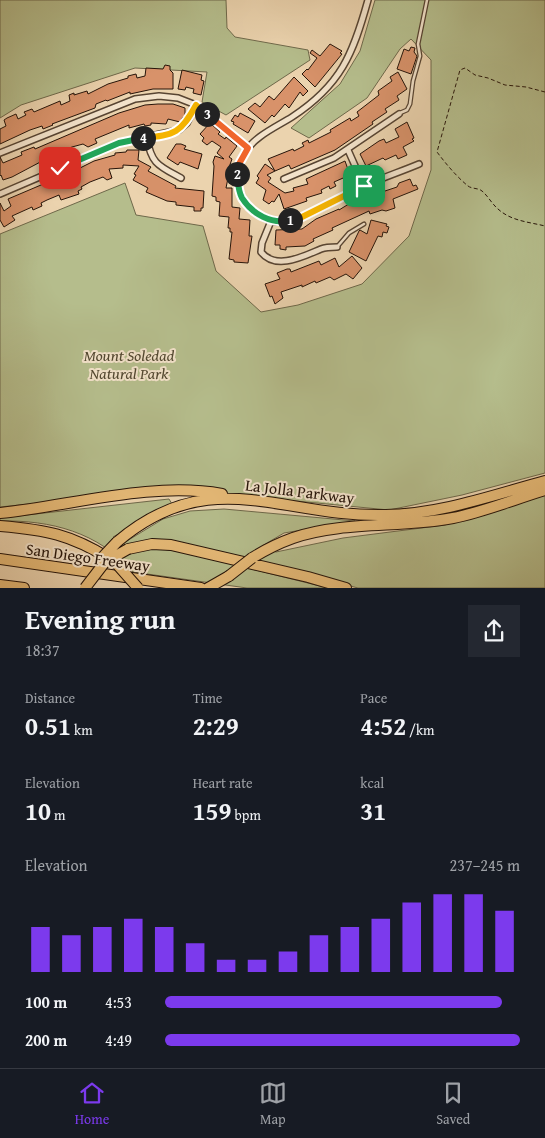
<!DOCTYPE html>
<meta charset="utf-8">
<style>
body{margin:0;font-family:"Gentium Book Plus",serif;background:#242831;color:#f1f3f6;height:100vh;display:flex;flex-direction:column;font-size:19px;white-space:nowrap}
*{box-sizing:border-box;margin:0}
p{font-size:16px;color:#9ea1a6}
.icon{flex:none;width:28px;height:28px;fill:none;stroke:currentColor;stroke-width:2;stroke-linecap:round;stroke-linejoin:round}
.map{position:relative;height:588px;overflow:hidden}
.panel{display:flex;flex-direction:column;background:#171b24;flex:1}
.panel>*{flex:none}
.pin{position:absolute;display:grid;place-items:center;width:42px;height:42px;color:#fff;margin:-21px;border-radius:10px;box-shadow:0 2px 8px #0006}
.km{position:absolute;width:25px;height:25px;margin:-12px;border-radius:50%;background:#222;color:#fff;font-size:14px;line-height:25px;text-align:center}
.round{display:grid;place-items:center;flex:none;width:52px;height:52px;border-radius:0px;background:#242831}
.summary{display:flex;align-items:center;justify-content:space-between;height:85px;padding:0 25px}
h1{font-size:28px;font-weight:700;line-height:38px}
.stats{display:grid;grid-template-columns:repeat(3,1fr);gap:8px;height:85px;padding:5px 25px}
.stats div{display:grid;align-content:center}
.stats b{font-size:25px;font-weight:700}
.stats small{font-size:14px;font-weight:400}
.stats p{font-size:14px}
.chart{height:140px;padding:10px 25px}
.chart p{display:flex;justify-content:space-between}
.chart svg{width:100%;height:90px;margin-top:5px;stroke:#7c3aed;stroke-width:6}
ul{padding:0 25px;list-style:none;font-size:16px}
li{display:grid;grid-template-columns:80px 60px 1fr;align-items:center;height:38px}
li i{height:12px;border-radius:6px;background:#7c3aed}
.menu{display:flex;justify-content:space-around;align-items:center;height:70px;border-top:1px solid #363941;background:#171b24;font-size:14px;color:#9ea1a6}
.menu a{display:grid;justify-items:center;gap:2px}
.menu .current{color:#7c3aed}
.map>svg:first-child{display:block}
.green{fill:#b5bd8c;stroke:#6e684a}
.building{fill:#d8926a;stroke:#261409}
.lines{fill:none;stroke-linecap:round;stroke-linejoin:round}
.service-casing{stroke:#574432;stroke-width:5}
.minor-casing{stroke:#574432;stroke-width:8}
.motorway-casing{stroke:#261409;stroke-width:12}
.path{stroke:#261409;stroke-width:1;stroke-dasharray:4 2.5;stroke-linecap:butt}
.service{stroke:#f2e2ca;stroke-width:2.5}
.minor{stroke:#f2e2ca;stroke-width:5}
.motorway{stroke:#e6ba77;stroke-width:10}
.motorway-bridge-casing{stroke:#261409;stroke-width:12;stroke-linecap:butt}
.motorway-bridge{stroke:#e6ba77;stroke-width:10}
.split-1-casing{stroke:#fff;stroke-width:10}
.split-2-casing{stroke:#fff;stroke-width:10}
.split-3-casing{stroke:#fff;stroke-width:10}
.split-4-casing{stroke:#fff;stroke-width:10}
.split-5-casing{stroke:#fff;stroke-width:10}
.split-1{stroke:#f5b400;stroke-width:6}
.split-2{stroke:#22a559;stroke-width:6}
.split-3{stroke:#f0652b;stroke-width:6}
.split-4{stroke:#f5b400;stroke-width:6}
.split-5{stroke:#22a559;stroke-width:6}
.labels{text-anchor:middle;stroke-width:4;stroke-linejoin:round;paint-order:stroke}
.park-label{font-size:16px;font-style:italic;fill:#514730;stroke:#f2e2ca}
.street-label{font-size:16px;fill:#261409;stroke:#f2e2ca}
</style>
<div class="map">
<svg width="545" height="588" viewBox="0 0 545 588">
<rect width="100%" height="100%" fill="#ebd3ae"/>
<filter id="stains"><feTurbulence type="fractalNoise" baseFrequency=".004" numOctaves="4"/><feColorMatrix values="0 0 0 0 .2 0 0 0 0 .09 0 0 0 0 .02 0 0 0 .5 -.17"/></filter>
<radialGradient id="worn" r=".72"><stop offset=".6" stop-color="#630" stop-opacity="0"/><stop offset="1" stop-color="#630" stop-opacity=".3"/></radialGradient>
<path class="green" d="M0 0H226L227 28 235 37 308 50 310 60 226 115 202 102 207 72 135 68 21 105 0 118Z
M375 0H545V473L462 495 389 510 172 489 0 507V234L125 183 136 215 203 226 216 271 261 312 298 305 362 284 409 236 431 170V60L411 39 400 49 367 98 309 138 291 128 340 84 360 51Z
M545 495V588H358L268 564 172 542 141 549H162L183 552 328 588H247L133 572C98 532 51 520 0 521V518L169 499 172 504 113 537 122 544 163 519 190 511 224 509 355 521 284 533 262 546 276 552 343 538 445 525Z"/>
<path class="building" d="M330 44 342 51 340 53 342 54 315 87 302 74 307 69 308 70 317 58 310 53 312 50 320 56Z
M411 47 415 48 414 52 417 56 411 74 397 69 404 49 409 51Z
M165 65 170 66V70L173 73V89H153L130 94V92L107 101 106 100 96 104 95 108 52 124 53 125 43 129 42 126 30 130 0 144V129L6 126 4 120 7 118 16 114 18 119 26 115 24 112 32 109 34 112 60 101 61 105 70 101 69 95 74 93V95L87 91 88 94 108 84 128 78V76L136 74 137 78 145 76 146 68 163 69Z
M182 70 202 75 201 80 204 81 201 95 193 93 194 89 186 87 185 90 178 89Z
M398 72 407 89 397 96 399 100 385 109 387 112 372 122 373 124 335 150 291 169 289 165 275 171 268 159 293 149 294 151 304 146 302 143 308 140 309 143 331 132 330 130 350 118 351 121 359 116 357 112 379 95 378 91 392 81 390 77Z
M294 77 308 91 303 96 300 92 289 108 285 104 274 117 272 115 265 123 248 109 255 103 260 107 269 96 274 100Z
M158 104H173L185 108V117H183L180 122 168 119 166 124 151 123V125L145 126 144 124 129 128V125L95 139 97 143 88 147 83 144 72 147 64 150 65 153 46 159 12 177 3 180 1 175 0 176V157L3 163 22 155 21 152 34 147 35 149 119 113 145 105Z
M240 113 255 121 248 133 233 124 234 122 231 121 235 115 238 117Z
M407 122 414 138 412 139 414 141 403 147 407 155 398 159 396 155 385 160 383 158 366 166 360 154 379 141 384 139 386 143 399 137 395 129Z
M210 123 220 132 218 134 225 139 226 137 237 146 229 157 232 159 227 173H229L226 188H232V207L240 208 239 219 250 220 249 236H252L248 263 234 262V260L229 259 232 232H230V228H228L229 217 219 216 220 202 216 201V197L212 196 214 166 213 162 215 156 224 159 217 153 221 147 212 141 207 145 202 141 204 138 200 134Z
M176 144H181L186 146 184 149 202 154 198 169 180 162 178 165 167 158Z
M127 150H139L138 160 151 167 148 171 176 186 175 188 204 191 203 208H201V211H194V207L176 205V202L167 201 146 192 148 188 133 180 136 175 134 174 139 166 123 165V168L109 169 112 178 107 180 103 177 90 182 81 187 82 189 78 191 79 194 61 200 59 195 47 200 41 203 42 206 33 210 32 207 12 216 15 220 4 227 0 220V203L4 211 11 206 8 199 48 182 49 185 79 171 78 169 94 161 115 155V153L126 152Z
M345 161 350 175 334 182 336 186 330 189 329 186 321 190 322 193 306 198 307 201 284 209 279 194 274 202 272 201 269 204 263 200 266 190 256 183 259 178 257 176 265 164 275 171 267 175 271 178 268 182 285 193 294 191 293 188 308 184 306 179Z
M410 179 413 186 416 185 418 189 393 199 395 208 386 211 382 210 370 214 369 211 332 228 333 230 313 239 314 241 305 246 286 247V250L280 249V245H275L276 230 302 229 316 219 339 209V210L352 202 397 187 399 183Z
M371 220 387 224 386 226 389 227 387 233 383 232 382 237 378 236 366 261 349 252 359 231 360 230 367 234Z
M352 256 362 268 353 279 346 274 334 280 330 277 316 283 315 281 302 287V285L281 292 283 298 275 304 272 296 270 297 265 284 280 279 277 273 287 269H290L291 272 319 261 321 265 335 258 339 267Z"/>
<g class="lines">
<defs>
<path id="service" d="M400 113 407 110 410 104 413 81 420 56 418 44 427 0
M337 247 349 233 364 224"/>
<path id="minor" d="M368 0C353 54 341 85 292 117 276 127 253 137 244 154 236 167 235 185 243 198 250 211 267 223 283 222 303 221 342 196 362 187 381 178 400 172 419 164
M147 138C151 164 159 166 181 178
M348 150 364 186
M0 153 135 99 159 96 178 98 196 105 248 148
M284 179 334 158 399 114
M0 194 119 143 179 130 187 123 196 105
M271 221 262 243 261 252C276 271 304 256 321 249 326 247 332 247 337 247"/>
<path id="motorway" d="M0 513C69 506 153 481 222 494
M0 526C46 530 70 534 110 559
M117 542C211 462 282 518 386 515 441 514 493 495 545 481
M128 549 152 544 171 545 308 577 346 588
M252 558C265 550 279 543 293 538 342 521 402 528 453 518 484 512 515 499 545 490
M0 559 201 588
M0 585 24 588
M208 588 229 576"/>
</defs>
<use href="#service" class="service-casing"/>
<use href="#minor" class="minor-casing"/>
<use href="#motorway" class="motorway-casing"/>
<path class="path" d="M545 92 526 87 505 85 488 78 475 75 465 68 460 70 437 152C446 164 457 177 468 186 472 189 479 188 482 191 488 196 492 204 498 209 511 221 529 222 545 226"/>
<use href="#service" class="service"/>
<use href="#minor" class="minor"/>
<use href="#motorway" class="motorway"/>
<defs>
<path id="motorway-bridge" d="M99 561 117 542
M115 562 138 588
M229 576 252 558
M85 588 105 562 128 549"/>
</defs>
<use href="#motorway-bridge" class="motorway-bridge-casing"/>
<use href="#motorway-bridge" class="motorway-bridge"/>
</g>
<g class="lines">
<defs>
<path id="split-1" d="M290 220 298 219 364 186"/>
<path id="split-2" d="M237 174C238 182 238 191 242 198 252 214 272 225 290 220"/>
<path id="split-3" d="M207 114 248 148 239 164 237 174"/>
<path id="split-4" d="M143 138C175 135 181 133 196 105L207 114"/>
<path id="split-5" d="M60 168 119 143 143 138"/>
</defs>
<use href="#split-1" class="split-1-casing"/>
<use href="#split-2" class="split-2-casing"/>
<use href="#split-3" class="split-3-casing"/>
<use href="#split-4" class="split-4-casing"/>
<use href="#split-5" class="split-5-casing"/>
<use href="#split-1" class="split-1"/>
<use href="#split-2" class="split-2"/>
<use href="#split-3" class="split-3"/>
<use href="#split-4" class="split-4"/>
<use href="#split-5" class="split-5"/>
</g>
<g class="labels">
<g class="park-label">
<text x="129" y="361">Mount Soledad<tspan x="129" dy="18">Natural Park</tspan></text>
</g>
<g class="street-label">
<text transform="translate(300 491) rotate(7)" y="6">La Jolla Parkway</text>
<text transform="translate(88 557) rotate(8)" y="6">San Diego Freeway</text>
</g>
</g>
<rect width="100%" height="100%" filter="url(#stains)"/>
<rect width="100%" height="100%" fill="url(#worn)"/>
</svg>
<div class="pin" style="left:364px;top:186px;background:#1e9e55"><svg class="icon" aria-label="arrive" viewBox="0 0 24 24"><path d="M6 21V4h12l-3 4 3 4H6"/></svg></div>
<div class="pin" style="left:60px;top:168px;background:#d93025"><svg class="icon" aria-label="check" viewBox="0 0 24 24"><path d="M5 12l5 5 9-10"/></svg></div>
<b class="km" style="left:290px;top:220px">1</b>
<b class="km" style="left:237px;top:174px">2</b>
<b class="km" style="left:207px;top:114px">3</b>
<b class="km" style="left:143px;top:138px">4</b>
</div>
<section class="panel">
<div class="summary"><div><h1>Evening run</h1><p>18:37</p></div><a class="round"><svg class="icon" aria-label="share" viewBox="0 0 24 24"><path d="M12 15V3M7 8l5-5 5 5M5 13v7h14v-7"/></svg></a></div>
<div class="stats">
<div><p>Distance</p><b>0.51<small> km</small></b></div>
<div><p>Time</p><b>2:29</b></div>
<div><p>Pace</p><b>4:52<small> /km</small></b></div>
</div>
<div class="stats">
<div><p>Elevation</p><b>10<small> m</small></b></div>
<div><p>Heart rate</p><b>159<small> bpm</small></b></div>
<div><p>kcal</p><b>31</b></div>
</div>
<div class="chart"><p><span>Elevation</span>237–245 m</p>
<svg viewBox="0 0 160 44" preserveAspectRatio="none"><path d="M5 44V22M15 44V26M25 44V22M35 44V18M45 44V22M55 44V30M65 44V38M75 44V38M85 44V34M95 44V26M105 44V22M115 44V18M125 44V10M135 44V6M145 44V6M155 44V14"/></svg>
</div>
<ul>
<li><b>100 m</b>4:53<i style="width:95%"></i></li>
<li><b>200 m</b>4:49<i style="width:100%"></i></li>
</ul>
</section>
<nav class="menu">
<a class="current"><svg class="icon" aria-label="home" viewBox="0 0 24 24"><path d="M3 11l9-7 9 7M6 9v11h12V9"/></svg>Home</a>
<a><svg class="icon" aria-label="map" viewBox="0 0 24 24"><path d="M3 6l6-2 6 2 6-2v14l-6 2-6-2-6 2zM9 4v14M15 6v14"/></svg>Map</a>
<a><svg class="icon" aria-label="saved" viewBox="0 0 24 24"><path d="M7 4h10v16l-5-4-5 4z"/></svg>Saved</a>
</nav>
